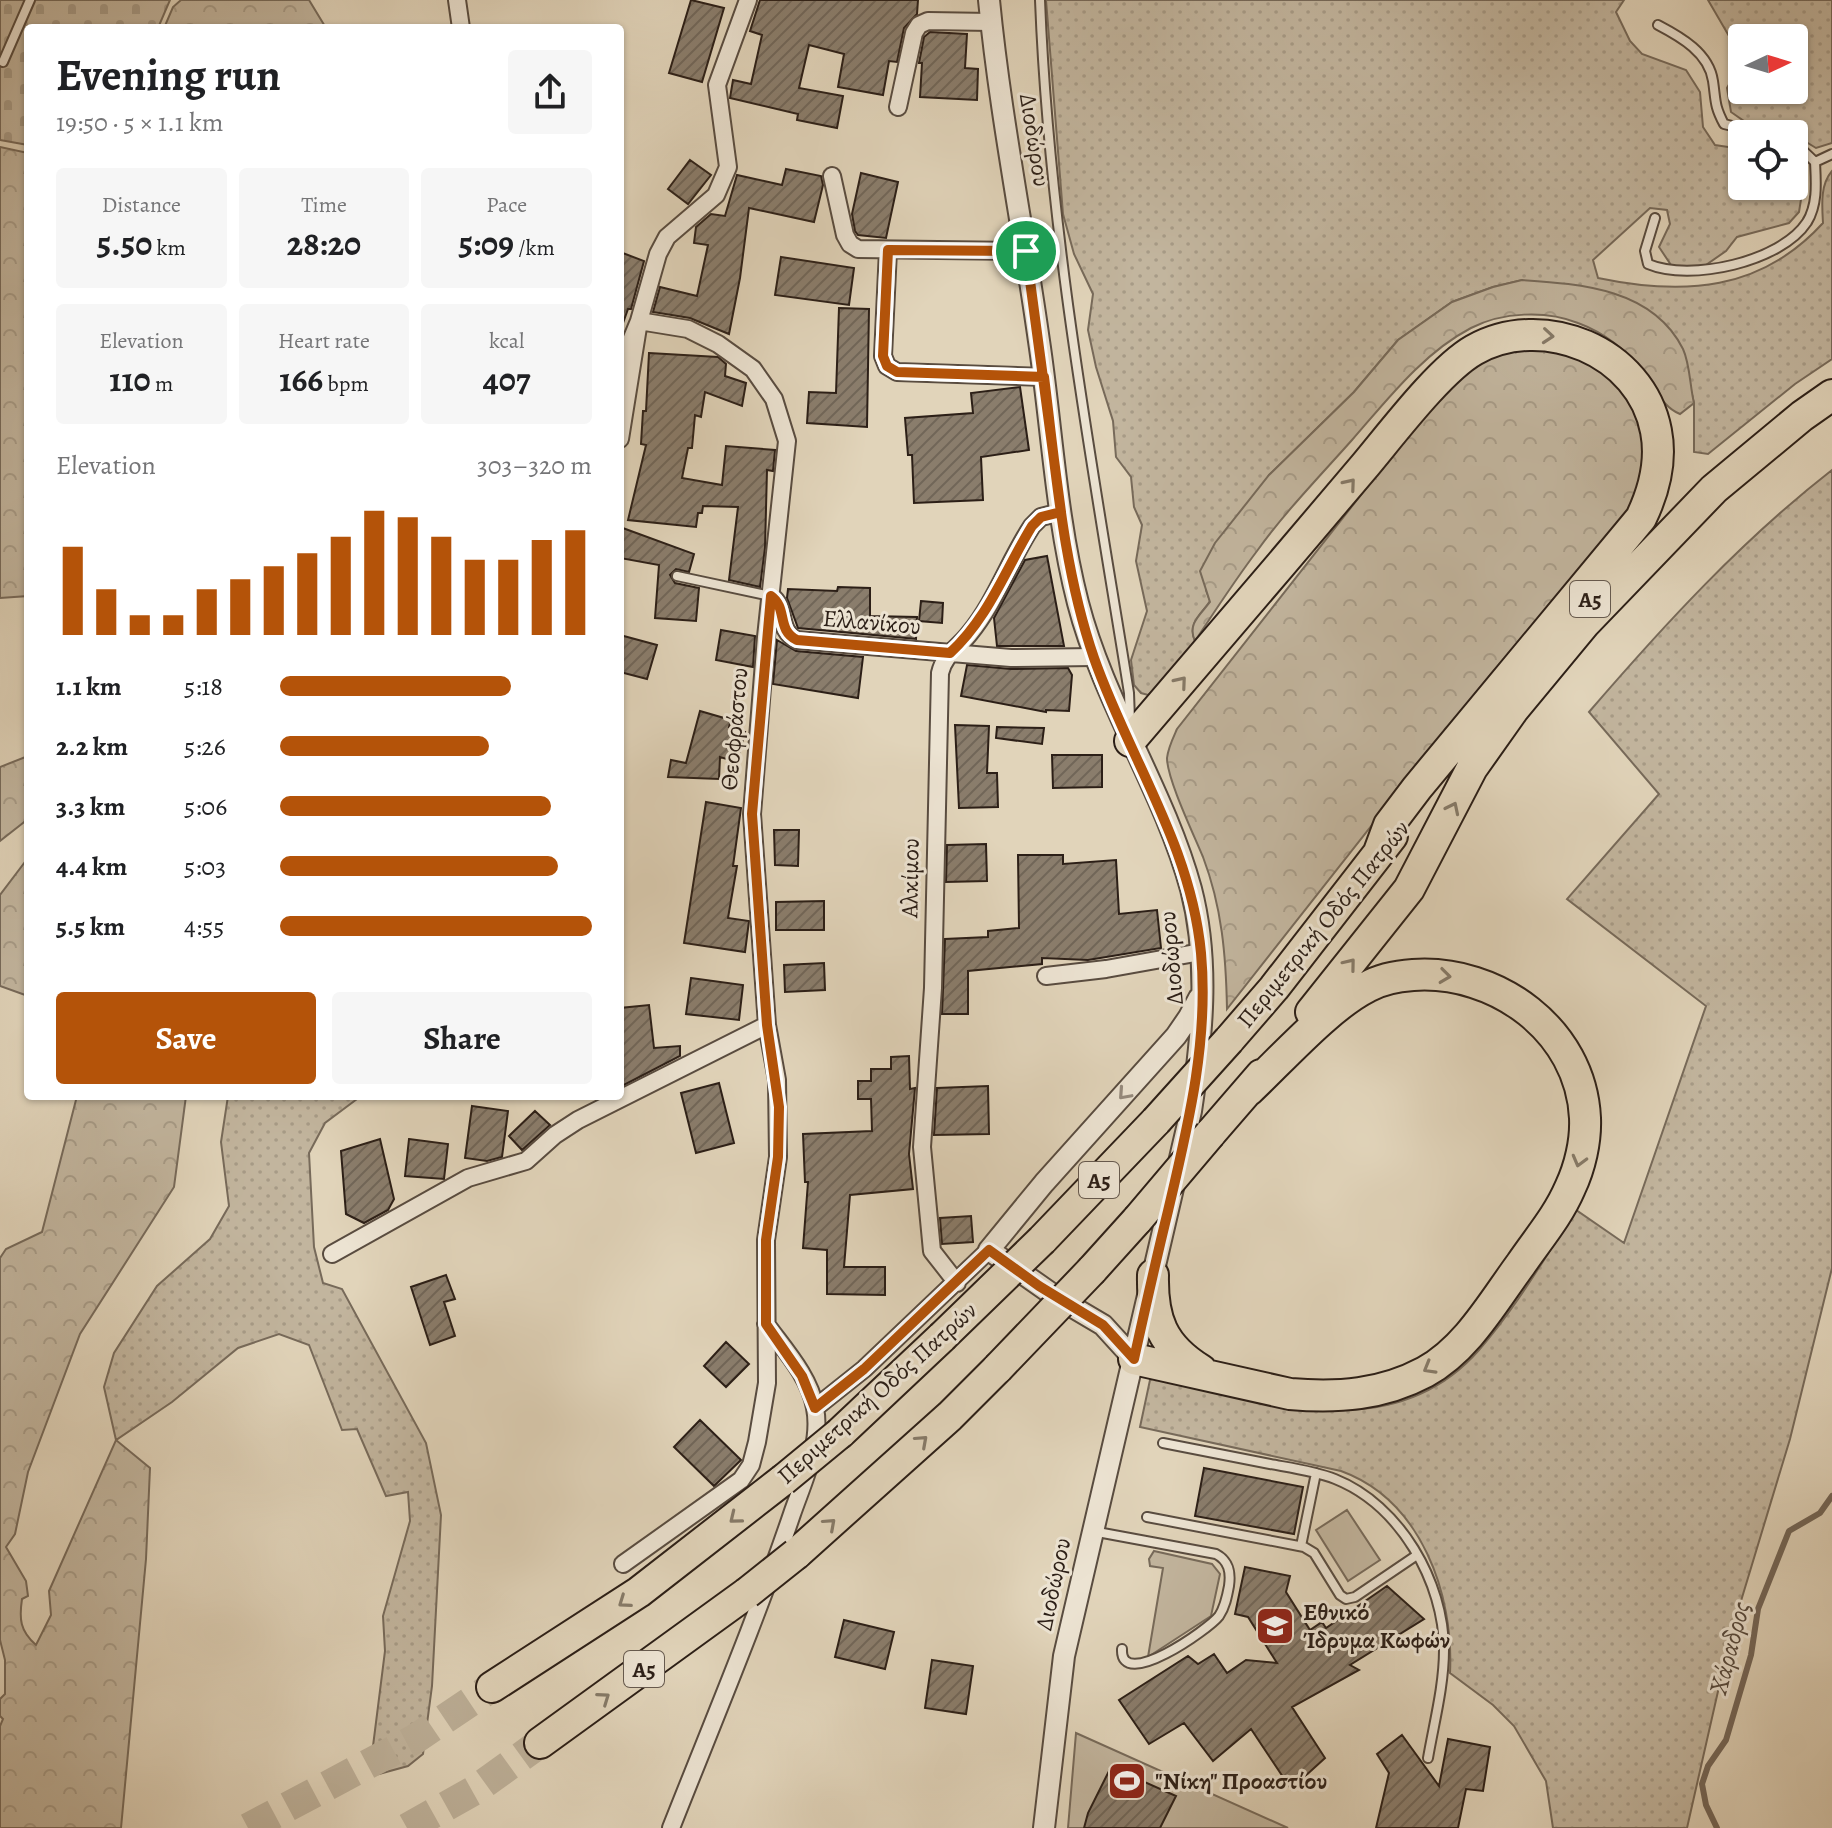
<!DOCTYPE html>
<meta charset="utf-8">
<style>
body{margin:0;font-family:Alegreya,serif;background:#f6f6f6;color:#202124;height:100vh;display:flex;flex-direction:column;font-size:30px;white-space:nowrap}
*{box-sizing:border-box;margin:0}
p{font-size:26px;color:#757577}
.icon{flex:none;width:44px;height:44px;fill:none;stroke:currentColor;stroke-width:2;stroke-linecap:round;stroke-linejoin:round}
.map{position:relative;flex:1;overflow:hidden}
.details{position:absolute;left:24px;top:24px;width:600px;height:1076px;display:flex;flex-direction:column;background:#fff;border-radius:8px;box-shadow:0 2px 6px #0004}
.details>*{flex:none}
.needle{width:52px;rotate:86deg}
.controls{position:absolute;left:1728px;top:24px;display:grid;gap:16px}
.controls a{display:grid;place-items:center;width:80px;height:80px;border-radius:8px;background:#fff;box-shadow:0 2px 6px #0004;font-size:40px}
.pin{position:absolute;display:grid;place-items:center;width:68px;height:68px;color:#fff;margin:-34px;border:4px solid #fff;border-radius:50%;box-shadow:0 2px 8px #0007}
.round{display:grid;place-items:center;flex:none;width:84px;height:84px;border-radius:8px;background:#f6f6f6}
.head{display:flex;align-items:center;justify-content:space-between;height:136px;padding:0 32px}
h1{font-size:44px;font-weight:600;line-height:60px}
.metrics{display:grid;grid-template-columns:repeat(3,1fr);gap:12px;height:136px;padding:8px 32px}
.metrics div{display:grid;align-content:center;border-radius:8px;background:#f6f6f6;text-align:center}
.metrics b{font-size:34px;font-weight:600}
.metrics small{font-size:22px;font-weight:400}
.metrics p{font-size:22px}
.chart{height:224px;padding:16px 32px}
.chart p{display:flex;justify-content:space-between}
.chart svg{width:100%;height:144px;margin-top:8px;stroke:#b45309;stroke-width:6}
.primary-button{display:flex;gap:16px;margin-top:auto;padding:16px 32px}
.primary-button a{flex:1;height:92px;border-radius:8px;background:#b45309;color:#fff;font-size:32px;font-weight:600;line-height:92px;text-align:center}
.primary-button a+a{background:#f6f6f6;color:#202124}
ul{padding:0 32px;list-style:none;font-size:26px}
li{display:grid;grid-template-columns:128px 96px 1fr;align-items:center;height:60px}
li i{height:20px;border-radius:10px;background:#b45309}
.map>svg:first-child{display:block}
.grass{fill:url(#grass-dots);stroke:#776a5a;stroke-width:2;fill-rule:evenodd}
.forest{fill:url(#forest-crowns);stroke:#776a5a;stroke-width:2}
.cemetery{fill:url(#cemetery-stones);stroke:#776a5a;stroke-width:2}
.park{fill:#c2b59e;stroke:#776a5a;stroke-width:2}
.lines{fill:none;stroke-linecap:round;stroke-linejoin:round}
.stream{stroke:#736658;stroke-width:6}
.building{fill:url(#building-hatch);stroke:#2c1f17;stroke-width:2}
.motorway-tunnel{stroke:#bdb099;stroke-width:30;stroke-dasharray:30 15;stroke-linecap:butt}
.service-casing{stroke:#594c40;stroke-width:12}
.minor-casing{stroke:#594c40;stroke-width:20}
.tertiary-casing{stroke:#594c40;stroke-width:24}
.motorway-casing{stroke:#2c1f17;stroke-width:34}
.service{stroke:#ece3d2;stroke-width:8}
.minor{stroke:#ece3d2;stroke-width:16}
.tertiary{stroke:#ece3d2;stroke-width:20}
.motorway{stroke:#e1d4ba;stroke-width:30}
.motorway-bridge-casing{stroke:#2c1f17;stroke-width:34;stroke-linecap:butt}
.motorway-bridge{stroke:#e1d4ba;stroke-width:30}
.oneway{stroke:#867a68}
.oneway2{stroke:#968b7e}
.route-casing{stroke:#fff;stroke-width:16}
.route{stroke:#b45309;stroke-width:10}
.labels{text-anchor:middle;stroke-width:6;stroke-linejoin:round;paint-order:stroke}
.shield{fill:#ece3d2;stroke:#665a4f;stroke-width:2}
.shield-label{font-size:22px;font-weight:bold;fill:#2c1f17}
.street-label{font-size:24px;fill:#2c1f17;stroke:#ece3d2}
.poi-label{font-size:24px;font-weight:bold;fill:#2c1f17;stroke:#ece3d2;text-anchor:start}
.water-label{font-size:26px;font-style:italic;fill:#56493d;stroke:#ece3d2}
</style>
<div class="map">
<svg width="1832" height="1828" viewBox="0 0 1832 1828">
<defs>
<pattern id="grass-dots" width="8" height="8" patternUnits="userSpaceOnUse" patternTransform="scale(2)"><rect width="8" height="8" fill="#c2b59e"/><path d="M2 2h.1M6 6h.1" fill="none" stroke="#a79b87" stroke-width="1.8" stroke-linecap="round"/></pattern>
<pattern id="forest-crowns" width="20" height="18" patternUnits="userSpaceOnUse" patternTransform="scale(2)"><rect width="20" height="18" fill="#c2b59e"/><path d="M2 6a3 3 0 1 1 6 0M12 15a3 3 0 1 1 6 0" fill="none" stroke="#a79b87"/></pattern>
<pattern id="cemetery-stones" width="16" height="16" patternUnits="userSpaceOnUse" patternTransform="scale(2)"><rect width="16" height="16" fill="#c2b59e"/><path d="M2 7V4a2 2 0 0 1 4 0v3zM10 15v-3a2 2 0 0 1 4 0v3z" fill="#a79b87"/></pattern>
<pattern id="building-hatch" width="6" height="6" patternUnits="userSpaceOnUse" patternTransform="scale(2)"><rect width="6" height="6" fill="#8a7d6c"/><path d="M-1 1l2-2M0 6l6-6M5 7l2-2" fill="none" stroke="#716658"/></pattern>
</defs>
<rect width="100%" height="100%" fill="#e1d4ba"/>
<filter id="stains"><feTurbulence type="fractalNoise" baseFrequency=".0025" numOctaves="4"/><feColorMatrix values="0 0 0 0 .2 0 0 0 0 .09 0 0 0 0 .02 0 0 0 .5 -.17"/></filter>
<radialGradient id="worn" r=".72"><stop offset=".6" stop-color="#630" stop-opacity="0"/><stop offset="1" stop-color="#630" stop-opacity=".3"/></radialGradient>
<path class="grass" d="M1046 0H1624L1616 12 1630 41 1642 54 1686 70 1700 92 1703 127 1715 145 1742 149V186H1794V165L1797 166 1803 187 1799 212 1789 223 1737 237 1726 251 1703 267 1673 268 1659 247 1670 224 1667 210 1650 208 1593 260 1598 278C1684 296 1761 291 1823 223 1822 205 1820 185 1832 171V359L1795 384 1708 454 1694 452V403L1688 379 1522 280 1493 287 1452 302 1398 340 1354 392 1269 475 1206 590 1210 601C1201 615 1187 624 1195 641L1157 689 1148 695 1141 693 1134 685 1131 660 1147 611 1136 561 1142 525 1134 507 1131 477 1116 457 1113 421 1096 367 1088 330 1093 294 1074 254 1063 214Z
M1708 0H1832V143L1816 148 1780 126 1744 121 1731 112 1727 88 1735 74 1729 36ZM1794 38V90H1742V38Z
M1832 470V1268L1790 1439 1731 1634 1687 1828H1553L1546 1781 1514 1726 1493 1705 1450 1673C1454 1594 1421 1500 1341 1471L1140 1427 1150 1380 1157 1377C1264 1401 1392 1449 1479 1350 1516 1308 1545 1257 1576 1210L1624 1243 1706 1006 1567 899 1659 794 1589 712C1664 625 1742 540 1832 470Z
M228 1096H361L325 1123 309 1153 314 1247 323 1283 342 1289 426 1443 441 1515 432 1686 423 1754 408 1766 379 1774 372 1754 385 1651 383 1616 410 1521 408 1492 386 1496 357 1429 342 1430 309 1345 279 1334 238 1348 172 1402 116 1440 104 1387 114 1353 157 1286 210 1239 229 1206 221 1142Z"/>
<path class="forest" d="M181 0H309L326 28H164L173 7Z
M0 147 28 153V596L0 598Z
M1522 280C1582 284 1653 289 1683 349 1690 364 1690 387 1694 403L1680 414C1661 406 1657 389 1645 374 1628 352 1605 333 1578 323 1546 310 1502 312 1471 328 1423 353 1387 400 1352 440 1320 476 1285 512 1257 551 1235 580 1215 611 1195 641 1187 624 1200 615 1210 602L1200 571 1215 543 1269 475 1354 392 1398 340 1452 302 1493 287Z
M1537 347 1578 355 1619 386 1640 421 1645 458 1635 502 1590 566 1491 674 1227 1009C1226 956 1222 907 1203 857 1194 835 1167 779 1167 758 1168 748 1173 738 1177 729L1408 435 1467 370 1499 352Z
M28 756V819L0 841V767Z
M28 858V996L0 986V895Z
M77 1096H186L174 1187 80 1334 28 1472 15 1534 6 1547 26 1581 28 1596 22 1599C19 1619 20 1631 36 1645L51 1615 49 1591 116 1440 150 1468 146 1559 121 1828H0V1726L3 1719 0 1716V1699L5 1694V1660L0 1640V1258L6 1249 42 1232Z"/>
<path class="cemetery" d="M0 0H170L158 28H28V145L0 140Z"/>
<path class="park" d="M1347 1510 1380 1560 1348 1581 1316 1530Z
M1154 1551 1212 1564 1220 1574 1211 1616 1148 1657 1163 1568 1150 1566 1149 1559Z
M1076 1733 1288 1828H1068Z"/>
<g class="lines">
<path class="stream" d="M1717 1828 1706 1805 1702 1784 1708 1766 1726 1740 1751 1655 1758 1609 1789 1531 1820 1513 1832 1496"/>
</g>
<path class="building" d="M691 0 724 8 702 82 669 73Z
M760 0H918L917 14 904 28 897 62 889 61 883 95 838 87 844 54 809 45 799 88 843 96 837 128 797 120 798 114 730 98 733 80 751 84 762 35 750 31Z
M930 32 967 34 965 68 978 69 977 100 920 97 922 63H919L924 37Z
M690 160 711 175 688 204 668 189Z
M786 169 821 176 823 185 814 222 749 208 740 278 729 334 690 318 653 312 660 287 697 296 708 245 694 243 696 227 711 214 725 216 737 175 782 185Z
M861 173 898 182 886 238 858 235 855 231 852 214Z
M620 252 644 261 631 309H628L623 323H620Z
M781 257 854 268 849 305 775 295Z
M839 308 869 309 867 427 807 423 809 392 836 393Z
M649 353 718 357 726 364 725 376 746 383 742 406 705 392 701 417 695 415 692 448H688L682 478 722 485 726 446 775 450 773 471 767 470 765 548 760 587 729 580 738 507 703 506 702 513H698L696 527 628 520 646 445 641 444 643 411H646Z
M1020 387 1029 450 981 457 983 500 914 503 912 455H908L905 418 973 413 971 393Z
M620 527 694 554 689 572 676 569 670 575 675 583 699 588 696 621 655 618 659 565 620 558Z
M1047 556 1064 646H997L994 618 1025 560Z
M838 587 870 588V616L917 617 916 639 798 628 787 598 788 589 837 591Z
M921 601 943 603 942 623 919 621Z
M721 630 755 636 753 667 716 660Z
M620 635 657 645 647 679 620 672Z
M777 640 796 651 863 657 858 698 773 684Z
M967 665 1011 669 1068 668 1072 675 1069 711 1046 710V712L961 696Z
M700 711 731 720 729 727 745 732 737 762 720 757 719 779 668 777 671 760 686 763Z
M955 725 989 726 987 773H997L998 807 959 808Z
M997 727 1044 728 1042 744 996 738Z
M1052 755H1102V787L1053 788Z
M706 802 741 808 733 866H737L728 918 749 921 745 952 684 943Z
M774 830H799L798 866 775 865Z
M986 844 987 881 946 882 947 845Z
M1018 855H1063V864L1116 860 1119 914 1157 910 1161 948 1088 960 1042 958V964L968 971V1014H942L945 939 988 937V931L1019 928Z
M824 901V930H776V902Z
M824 963 825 990 785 992 784 965Z
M691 978 743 985 739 1020 686 1014Z
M649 1005 654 1048 680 1046V1056L620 1087V1008Z
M909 1056 910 1089 915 1088 909 1154 913 1189 850 1195 844 1267H885V1295L827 1294V1250L803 1248 808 1182H805L803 1134 872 1131 871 1099H858V1081H871V1069H891V1057Z
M719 1083 734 1143 696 1153 681 1093Z
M988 1086 989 1134 934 1135 937 1088Z
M472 1106 508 1111 502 1157 487 1161 465 1158Z
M535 1111 550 1125 522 1150 509 1136Z
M380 1139 394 1199 388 1210 364 1223 346 1214 341 1151Z
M409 1139 448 1144 444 1179 405 1176Z
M971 1216 973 1242 942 1244 940 1218Z
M446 1275 455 1299 444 1302 455 1336 430 1345 411 1287Z
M726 1342 749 1364 726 1387 704 1366Z
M700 1420 741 1460 714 1486 674 1447Z
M1204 1468 1303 1487 1294 1534 1195 1516Z
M1245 1567 1290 1576 1286 1592 1310 1630 1322 1622 1326 1628 1387 1586 1424 1619 1350 1665 1359 1670 1292 1707 1325 1758 1291 1789 1251 1729 1213 1761 1184 1723 1149 1744 1119 1700 1188 1656 1198 1664 1214 1654 1227 1673 1246 1660 1277 1663 1248 1617 1235 1614Z
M844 1620 894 1632 885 1669 835 1657Z
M932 1660 973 1666 966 1714 925 1708Z
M1402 1735 1439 1786 1448 1739 1490 1747 1483 1791 1466 1789 1458 1828H1376L1389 1773 1377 1754Z
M1111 1767 1176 1796 1160 1828H1084L1088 1813Z"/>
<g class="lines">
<path class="motorway-tunnel" d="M248 1828 415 1739 492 1687
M407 1828 475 1790 540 1743"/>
<defs>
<path id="service" d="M1040 0C1049 233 1092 463 1129 693L1130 720
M1658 25C1681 37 1709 53 1713 81 1716 101 1714 105 1724 124L1765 134
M3 62 30 0
M1794 142 1815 162 1832 154
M1655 218 1645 251 1648 264C1690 282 1781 262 1807 222 1818 204 1816 182 1815 162
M677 576 770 596
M1163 1443C1198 1450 1234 1457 1270 1464 1292 1468 1315 1471 1335 1479 1400 1505 1444 1582 1444 1650 1444 1686 1434 1723 1428 1758
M1147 1517 1304 1547 1314 1553 1340 1595 1346 1599 1355 1597 1417 1555
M1092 1531 1216 1554C1229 1561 1231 1572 1229 1586 1227 1597 1225 1607 1219 1616 1209 1629 1120 1692 1122 1649
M1301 1546 1316 1473"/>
<path id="minor" d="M457 0 461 28
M898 107 914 33 919 25 928 21 991 22
M832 176 845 235 850 244 858 249 1026 251
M888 250 883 356 887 366 897 372 1044 377
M620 367 639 321 688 329 718 344 753 369 774 399 787 441 766 637 752 814 767 1025 777 1080 778 1157 766 1240 767 1383 757 1442 751 1465 741 1480 623 1564
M620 439 639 321 658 254 667 237 716 195 728 167 717 85 748 0
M771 596C788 608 776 630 797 640L1011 658 1094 657
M1046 976 1106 969 1201 952
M332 1254 468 1178 526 1161 555 1135 578 1120 767 1025
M957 1283 932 1251 922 1147 933 988 940 673C944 655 958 648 969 634 996 601 1009 561 1032 526L1041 517 1061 512
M815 1408 864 1369 989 1250
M671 1828C712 1724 756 1620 792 1514 803 1482 822 1443 815 1408 810 1377 784 1349 766 1324"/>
<path id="tertiary" d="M989 0C1000 114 1023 227 1039 341 1052 428 1056 518 1078 603 1104 703 1164 790 1191 889 1210 962 1202 1038 1191 1111L1064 1656 1044 1828
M1134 1359 1103 1325 1059 1299 989 1250 1044 1183 1176 1036 1189 1017 1199 998"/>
<path id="motorway" d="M1130 741C1208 650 1285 560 1362 469 1390 436 1439 370 1474 350 1543 311 1641 351 1656 431 1662 462 1654 491 1641 518L1417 788 1389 825 1379 852
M1311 1012 1409 889 1472 768 1513 710 1585 623 1714 489 1802 416 1832 395
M1229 1040 1274 988 1392 836
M1210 1134 1261 1075
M1042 1240 1156 1121
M1092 1270 1138 1219
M1153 1275C1152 1319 1162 1346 1201 1370
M1134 1359 1290 1394C1338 1398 1382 1395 1425 1372 1467 1349 1493 1302 1521 1264 1538 1239 1558 1216 1570 1188 1580 1167 1586 1141 1585 1118 1581 1030 1496 969 1413 975 1398 976 1381 979 1367 987 1329 1006 1281 1060 1249 1090
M840 1433 942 1337
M796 1554 950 1416 998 1368
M492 1687 639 1592 783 1480
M540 1743 747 1593"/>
</defs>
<use href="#service" class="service-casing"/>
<use href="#minor" class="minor-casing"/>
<use href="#tertiary" class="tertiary-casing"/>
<use href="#motorway" class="motorway-casing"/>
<use href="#service" class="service"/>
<use href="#minor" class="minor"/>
<use href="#tertiary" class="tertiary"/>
<use href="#motorway" class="motorway"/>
<defs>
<path id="motorway-bridge" d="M1156 1121 1229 1040
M1138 1219 1210 1134
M942 1337 1042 1240
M998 1368 1092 1270
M783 1480 840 1433
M747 1593 796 1554"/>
</defs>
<use href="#motorway-bridge" class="motorway-bridge-casing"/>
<use href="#motorway-bridge" class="motorway-bridge"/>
</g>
<defs><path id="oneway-chevron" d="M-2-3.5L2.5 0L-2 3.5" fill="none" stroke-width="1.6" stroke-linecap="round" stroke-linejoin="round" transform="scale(2)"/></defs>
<g class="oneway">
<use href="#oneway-chevron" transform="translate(1548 336) rotate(5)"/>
<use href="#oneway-chevron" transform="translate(1350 484) rotate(-50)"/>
<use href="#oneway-chevron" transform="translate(1181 682) rotate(-50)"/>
<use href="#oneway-chevron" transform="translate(1453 808) rotate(-64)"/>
<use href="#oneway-chevron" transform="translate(1350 964) rotate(-51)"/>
<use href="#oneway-chevron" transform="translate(1445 976) rotate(7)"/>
<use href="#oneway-chevron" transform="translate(1579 1161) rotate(105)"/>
<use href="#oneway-chevron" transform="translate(1429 1368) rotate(150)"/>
<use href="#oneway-chevron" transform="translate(922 1441) rotate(-42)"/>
<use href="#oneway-chevron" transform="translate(735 1518) rotate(141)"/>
<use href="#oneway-chevron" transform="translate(830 1524) rotate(-42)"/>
<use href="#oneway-chevron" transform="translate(624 1602) rotate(145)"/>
<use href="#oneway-chevron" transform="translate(604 1698) rotate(-35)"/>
</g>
<use class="oneway2" href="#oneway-chevron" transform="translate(1124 1094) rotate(132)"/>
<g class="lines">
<defs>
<path id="route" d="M1026 251 1061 512 1041 517 1032 526C1005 570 989 617 950 653L797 640C776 630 788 608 771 596L752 814 767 1025 779 1107 778 1157 766 1240V1324L802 1376 815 1408 864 1369 989 1250 1039 1286 1103 1325 1134 1359C1145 1309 1156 1260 1168 1211 1188 1126 1209 1041 1201 953 1191 845 1129 758 1094 658 1063 568 1056 471 1044 377L897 372 887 366 883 356 888 250 1026 251"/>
</defs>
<use href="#route" class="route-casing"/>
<use href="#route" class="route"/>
</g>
<defs>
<symbol id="school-square" viewBox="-11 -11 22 22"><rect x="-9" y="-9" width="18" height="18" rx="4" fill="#8f2418" stroke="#ece3d2"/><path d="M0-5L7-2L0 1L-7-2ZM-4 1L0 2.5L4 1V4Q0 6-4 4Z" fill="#fff"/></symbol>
<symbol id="stadium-square" viewBox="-11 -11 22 22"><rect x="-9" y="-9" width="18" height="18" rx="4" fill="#8f2418" stroke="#ece3d2"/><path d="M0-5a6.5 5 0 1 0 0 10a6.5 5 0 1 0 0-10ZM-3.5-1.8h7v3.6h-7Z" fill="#fff"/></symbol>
</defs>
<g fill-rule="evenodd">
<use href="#school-square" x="1253" y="1604" width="44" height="44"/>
<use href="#stadium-square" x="1105" y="1759" width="44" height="44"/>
</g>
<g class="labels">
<g class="shield">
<rect x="1570" y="581" width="40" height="36" rx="6"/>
<rect x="1079" y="1162" width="40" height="36" rx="6"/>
<rect x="624" y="1651" width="40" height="36" rx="6"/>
</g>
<g class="shield-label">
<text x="1590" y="607">Α5</text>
<text x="1099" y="1188">Α5</text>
<text x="644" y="1677">Α5</text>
</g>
<g class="street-label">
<text transform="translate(1035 140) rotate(81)" y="8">Διοδώρου</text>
<text transform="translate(872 622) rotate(5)" y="8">Ελλανίκου</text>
<text transform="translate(734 729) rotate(-85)" y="8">Θεοφράστου</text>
<text transform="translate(910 878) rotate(-89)" y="8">Αλκίμου</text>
<text transform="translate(1323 924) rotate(-51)" y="8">Περιμετρική Οδός Πατρών</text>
<text transform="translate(1171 958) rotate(-95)" y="8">Διοδώρου</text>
<text transform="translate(877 1393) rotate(-42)" y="8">Περιμετρική Οδός Πατρών</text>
<text transform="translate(1053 1584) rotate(-78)" y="8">Διοδώρου</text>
</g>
<g class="poi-label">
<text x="1303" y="1620">Εθνικό<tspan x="1303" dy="28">Ίδρυμα Κωφών</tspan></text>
<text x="1155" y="1789">"Νίκη" Προαστίου</text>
</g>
<g class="water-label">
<text transform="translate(1729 1648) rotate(-75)" y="9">Χάραδρος</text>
</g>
</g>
<rect width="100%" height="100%" filter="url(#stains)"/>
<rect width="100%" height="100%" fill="url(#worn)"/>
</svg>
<div class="controls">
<a><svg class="needle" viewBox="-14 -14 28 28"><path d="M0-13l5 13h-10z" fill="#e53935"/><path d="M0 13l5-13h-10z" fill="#757577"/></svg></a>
<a><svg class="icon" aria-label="locate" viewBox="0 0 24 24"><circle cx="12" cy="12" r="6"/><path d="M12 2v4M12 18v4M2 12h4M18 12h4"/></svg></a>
</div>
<div class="pin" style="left:1026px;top:251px;background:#1e9e55"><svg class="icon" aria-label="arrive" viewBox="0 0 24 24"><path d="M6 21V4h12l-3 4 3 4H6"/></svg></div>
<section class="details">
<div class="head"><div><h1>Evening run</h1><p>19:50 · 5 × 1.1 km</p></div><a class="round"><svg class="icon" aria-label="share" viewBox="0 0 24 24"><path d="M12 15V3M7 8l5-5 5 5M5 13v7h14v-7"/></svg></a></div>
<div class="metrics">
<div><p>Distance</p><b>5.50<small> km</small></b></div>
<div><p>Time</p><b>28:20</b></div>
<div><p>Pace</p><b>5:09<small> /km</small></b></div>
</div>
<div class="metrics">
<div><p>Elevation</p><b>110<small> m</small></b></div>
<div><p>Heart rate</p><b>166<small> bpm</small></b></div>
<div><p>kcal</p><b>407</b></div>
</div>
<div class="chart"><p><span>Elevation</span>303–320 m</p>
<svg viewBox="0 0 160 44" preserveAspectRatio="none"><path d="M5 44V17M15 44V30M25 44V38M35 44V38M45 44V30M55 44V27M65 44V23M75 44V19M85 44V14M95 44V6M105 44V8M115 44V14M125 44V21M135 44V21M145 44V15M155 44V12"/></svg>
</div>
<ul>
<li><b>1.1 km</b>5:18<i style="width:74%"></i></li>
<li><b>2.2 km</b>5:26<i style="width:67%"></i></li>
<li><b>3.3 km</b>5:06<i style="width:87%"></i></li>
<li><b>4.4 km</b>5:03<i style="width:89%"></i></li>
<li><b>5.5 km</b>4:55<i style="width:100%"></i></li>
</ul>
<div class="primary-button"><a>Save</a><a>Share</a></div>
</section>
</div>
